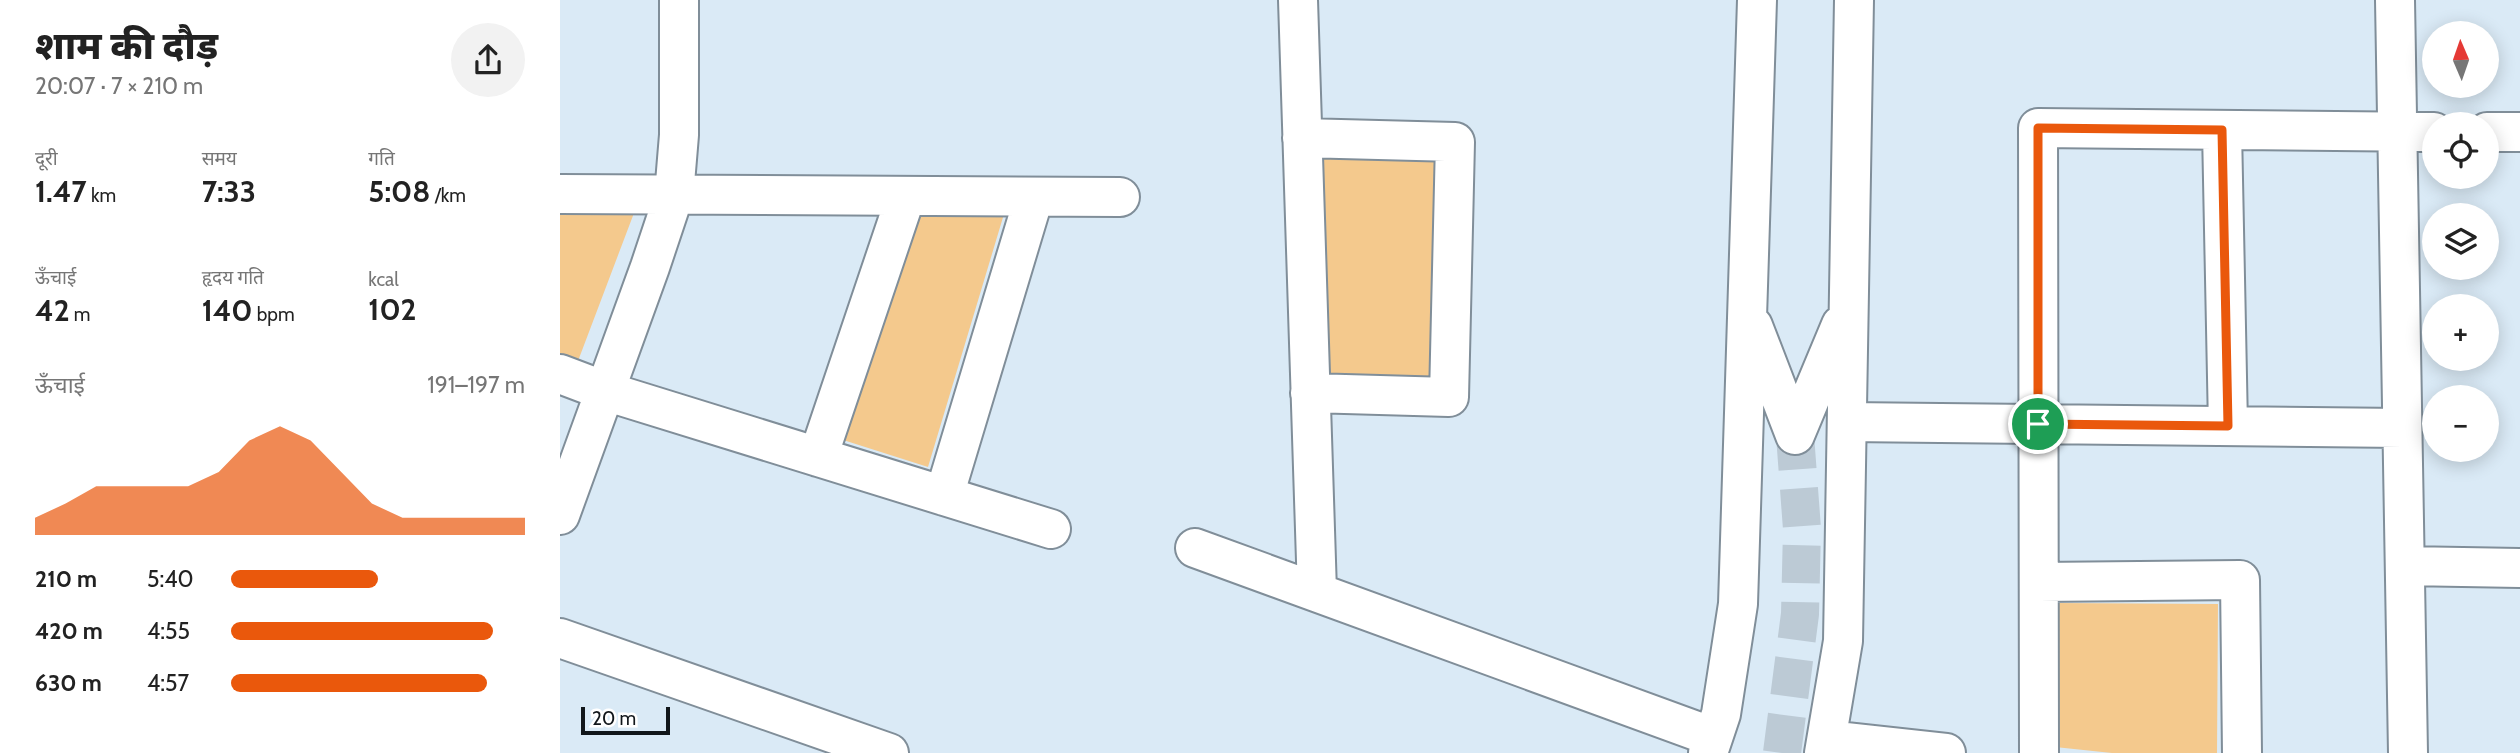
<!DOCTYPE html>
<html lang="hi">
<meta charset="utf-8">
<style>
body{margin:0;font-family:Cabin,"Noto Sans Devanagari",sans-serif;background:#f2f2f2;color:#222;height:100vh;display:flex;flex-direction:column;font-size:26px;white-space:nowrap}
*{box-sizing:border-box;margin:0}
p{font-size:23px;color:#767676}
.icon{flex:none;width:38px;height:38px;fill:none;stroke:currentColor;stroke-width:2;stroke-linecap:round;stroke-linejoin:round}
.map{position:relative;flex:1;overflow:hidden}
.panel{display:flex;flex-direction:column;background:#fff;width:560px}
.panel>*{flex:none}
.needle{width:46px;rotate:358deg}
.buttons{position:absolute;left:1862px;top:21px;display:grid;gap:14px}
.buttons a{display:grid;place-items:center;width:77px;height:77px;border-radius:50%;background:#fff;box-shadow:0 4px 18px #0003;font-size:35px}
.scale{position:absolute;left:21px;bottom:18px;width:89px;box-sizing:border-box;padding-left:7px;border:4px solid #11161a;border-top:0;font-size:19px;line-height:24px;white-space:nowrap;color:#11161a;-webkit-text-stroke:5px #fff;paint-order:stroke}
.pin{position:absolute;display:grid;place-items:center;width:60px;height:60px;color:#fff;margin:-30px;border:4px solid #fff;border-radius:50%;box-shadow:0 2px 7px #0007}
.round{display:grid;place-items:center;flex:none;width:74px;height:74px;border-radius:37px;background:#f2f2f2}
.overview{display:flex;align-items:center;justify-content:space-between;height:119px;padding:0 35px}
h1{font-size:38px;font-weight:800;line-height:52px}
.figures{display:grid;grid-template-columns:repeat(3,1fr);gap:10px;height:119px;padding:7px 35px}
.figures div{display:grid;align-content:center}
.figures b{font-size:30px;font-weight:800}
.figures small{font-size:19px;font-weight:400}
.figures p{font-size:19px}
.chart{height:196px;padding:14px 35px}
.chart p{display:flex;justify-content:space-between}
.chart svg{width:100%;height:126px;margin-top:7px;fill:#ea580c;opacity:.7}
ul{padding:0 35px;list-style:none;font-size:23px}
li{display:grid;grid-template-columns:112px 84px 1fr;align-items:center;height:52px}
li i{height:18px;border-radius:9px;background:#ea580c}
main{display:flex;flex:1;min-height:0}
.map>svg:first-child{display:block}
.green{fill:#f4c98d}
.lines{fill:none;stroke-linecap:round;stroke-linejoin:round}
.minor-tunnel{stroke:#bccad5;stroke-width:38;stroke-dasharray:38 19;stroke-linecap:butt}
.minor-casing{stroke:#808e99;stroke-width:42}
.minor{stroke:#fff;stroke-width:38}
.route-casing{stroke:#fff;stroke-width:14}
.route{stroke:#ea580c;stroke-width:9}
</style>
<main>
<section class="panel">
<div class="overview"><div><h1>शाम की दौड़</h1><p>20:07 · 7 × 210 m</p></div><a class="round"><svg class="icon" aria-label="share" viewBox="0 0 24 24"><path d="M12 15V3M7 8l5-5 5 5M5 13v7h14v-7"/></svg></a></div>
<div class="figures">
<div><p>दूरी</p><b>1.47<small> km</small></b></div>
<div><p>समय</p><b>7:33</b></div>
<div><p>गति</p><b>5:08<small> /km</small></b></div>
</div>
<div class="figures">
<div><p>ऊँचाई</p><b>42<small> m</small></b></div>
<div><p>हृदय गति</p><b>140<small> bpm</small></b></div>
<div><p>kcal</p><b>102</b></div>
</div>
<div class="chart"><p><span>ऊँचाई</span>191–197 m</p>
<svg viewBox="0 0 160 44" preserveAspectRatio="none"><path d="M0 44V38L10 33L20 27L30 27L40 27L50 27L60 22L70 11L80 6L90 11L100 22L110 33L120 38L130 38L140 38L150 38L160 38V44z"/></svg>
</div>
<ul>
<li><b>210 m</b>5:40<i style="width:50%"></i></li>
<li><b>420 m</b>4:55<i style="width:89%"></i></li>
<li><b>630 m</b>4:57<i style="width:87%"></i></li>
</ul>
</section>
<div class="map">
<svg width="1960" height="753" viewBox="0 0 1960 753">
<rect width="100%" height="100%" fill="#daeaf6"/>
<path class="green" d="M758 154 880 157 872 384 764 378Z
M360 211 444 214 368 467 280 439Z
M0 212 74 213 18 361 0 355Z
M1495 603 1658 604 1657 753H1552L1495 747Z"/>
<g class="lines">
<path class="minor-tunnel" d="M1222 753 1240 614 1242 529 1235 435"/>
<defs>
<path id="minor" d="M738 0 757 592
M1835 0 1848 753
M1662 130 1668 426
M1927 132H1960
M742 138 895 142 889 397 750 393
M0 194 560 197
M1193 326 1235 435
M0 374 45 391 491 529
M1287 422 1842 428
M1235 435 1281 325
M258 457 346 196
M384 496 474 197
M0 515 90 267 114 195 119 135V0
M635 548 1153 737
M1845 566 1960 568
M1479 582 1680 580 1682 753
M0 638 329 753
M1267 740 1386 753
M1148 753 1161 714 1178 604 1197 0
M1264 753 1283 641 1294 0
M1479 753 1478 128 1874 132"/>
</defs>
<use href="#minor" class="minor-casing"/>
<use href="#minor" class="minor"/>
</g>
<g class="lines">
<defs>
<path id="route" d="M1478 128 1662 130 1668 426 1478 424Z"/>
</defs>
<use href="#route" class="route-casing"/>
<use href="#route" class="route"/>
</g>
</svg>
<div class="buttons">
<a><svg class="needle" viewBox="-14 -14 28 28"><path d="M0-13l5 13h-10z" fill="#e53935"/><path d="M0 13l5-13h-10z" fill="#767676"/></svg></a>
<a><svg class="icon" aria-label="locate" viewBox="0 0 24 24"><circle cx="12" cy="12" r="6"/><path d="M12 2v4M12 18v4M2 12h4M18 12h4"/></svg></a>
<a><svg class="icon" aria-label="layers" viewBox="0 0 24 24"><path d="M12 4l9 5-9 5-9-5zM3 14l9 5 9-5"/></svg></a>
<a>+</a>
<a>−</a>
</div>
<div class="scale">20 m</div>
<div class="pin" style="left:1478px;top:424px;background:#1e9e55"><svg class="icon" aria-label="arrive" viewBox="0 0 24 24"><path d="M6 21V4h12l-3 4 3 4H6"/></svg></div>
</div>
</main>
